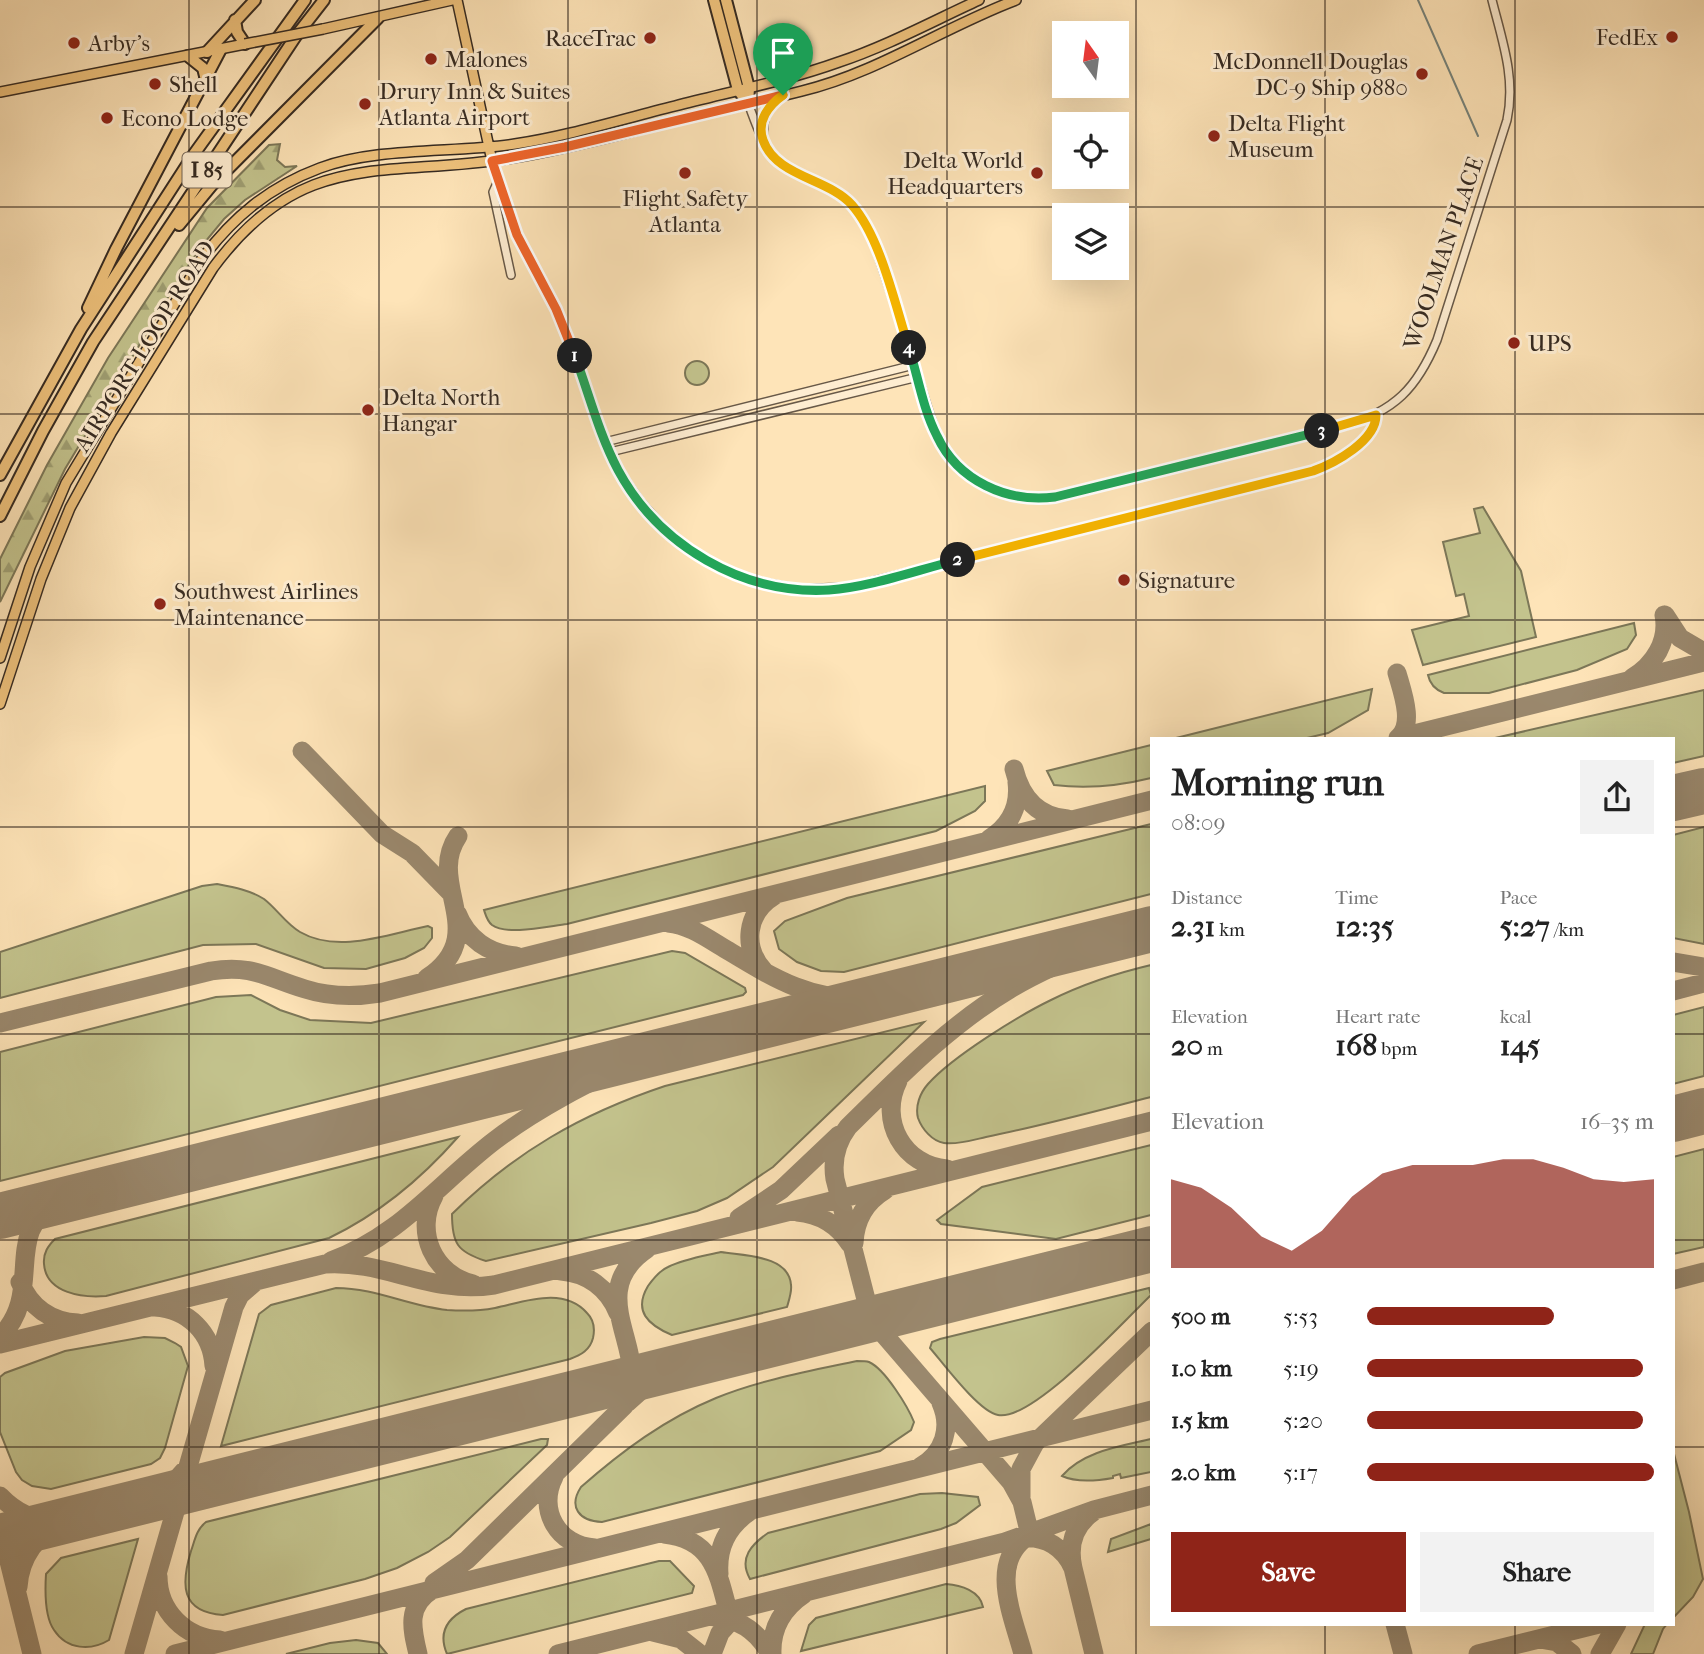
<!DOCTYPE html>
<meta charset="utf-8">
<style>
body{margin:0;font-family:"IM FELL French Canon",serif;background:#f2f2f2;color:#222;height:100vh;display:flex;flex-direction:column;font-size:26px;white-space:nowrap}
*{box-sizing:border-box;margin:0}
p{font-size:23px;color:#767676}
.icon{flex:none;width:38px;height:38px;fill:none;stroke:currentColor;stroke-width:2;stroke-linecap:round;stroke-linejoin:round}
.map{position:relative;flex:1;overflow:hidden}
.drawer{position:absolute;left:1150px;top:737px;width:525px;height:889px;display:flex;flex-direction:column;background:#fff;border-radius:0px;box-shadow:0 7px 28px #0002}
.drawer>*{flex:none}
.needle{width:46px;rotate:346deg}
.controls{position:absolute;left:1052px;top:21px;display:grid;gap:14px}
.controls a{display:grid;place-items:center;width:77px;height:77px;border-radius:0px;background:#fff;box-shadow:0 7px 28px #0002;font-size:35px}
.pin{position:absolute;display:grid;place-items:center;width:60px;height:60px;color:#fff;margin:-72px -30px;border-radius:50% 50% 50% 0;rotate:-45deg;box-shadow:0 0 7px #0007}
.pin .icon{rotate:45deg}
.km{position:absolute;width:35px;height:35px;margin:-18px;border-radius:50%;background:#222;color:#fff;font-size:19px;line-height:35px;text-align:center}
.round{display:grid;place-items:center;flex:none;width:74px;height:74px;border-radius:0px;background:#f2f2f2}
.headline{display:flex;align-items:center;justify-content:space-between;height:119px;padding:0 21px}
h1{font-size:38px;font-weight:700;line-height:52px}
.metrics{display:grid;grid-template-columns:repeat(3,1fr);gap:10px;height:119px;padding:7px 21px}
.metrics div{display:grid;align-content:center}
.metrics b{font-size:30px;font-weight:700}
.metrics small{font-size:19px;font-weight:400}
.metrics p{font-size:19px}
.chart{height:196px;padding:14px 21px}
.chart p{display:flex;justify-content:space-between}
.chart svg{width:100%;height:126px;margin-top:7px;fill:#8f2418;opacity:.7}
.button{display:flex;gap:14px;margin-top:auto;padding:14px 21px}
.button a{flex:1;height:80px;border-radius:0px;background:#8f2418;color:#fff;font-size:28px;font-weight:700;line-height:80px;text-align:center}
.button a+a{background:#f2f2f2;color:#222}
ul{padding:0 21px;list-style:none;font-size:23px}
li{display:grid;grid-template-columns:112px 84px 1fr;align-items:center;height:52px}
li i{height:18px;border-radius:9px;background:#8f2418}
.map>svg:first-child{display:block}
.grass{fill:#c3c38d;stroke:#7c7758;stroke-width:2}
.forest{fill:url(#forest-firs);stroke:#7c7758;stroke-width:2}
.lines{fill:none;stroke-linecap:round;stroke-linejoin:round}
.stream{stroke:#77837b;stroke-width:2}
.taxiway{stroke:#9a886d;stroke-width:19}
.runway{stroke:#9a886d;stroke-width:46}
.minor-casing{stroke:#685948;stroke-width:10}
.major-casing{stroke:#362b22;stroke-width:12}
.highway-casing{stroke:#362b22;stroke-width:14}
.minor{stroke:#feedd1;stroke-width:7}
.major{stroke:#efc27c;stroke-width:9}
.highway{stroke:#efc27c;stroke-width:10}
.major-bridge-casing{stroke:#362b22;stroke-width:12;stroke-linecap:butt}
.major-bridge{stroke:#efc27c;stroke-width:9}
.split-1-casing{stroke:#fff;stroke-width:14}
.split-2-casing{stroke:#fff;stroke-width:14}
.split-3-casing{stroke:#fff;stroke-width:14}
.split-4-casing{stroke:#fff;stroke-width:14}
.split-5-casing{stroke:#fff;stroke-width:14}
.split-1{stroke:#f0652b;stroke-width:9}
.split-2{stroke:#22a559;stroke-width:9}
.split-3{stroke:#f5b400;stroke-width:9}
.split-4{stroke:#22a559;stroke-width:9}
.split-5{stroke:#f5b400;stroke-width:9}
.grid{fill:none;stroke:#362b22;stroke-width:2;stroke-opacity:0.55}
.poi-dot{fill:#8f2418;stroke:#feedd1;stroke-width:2.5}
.labels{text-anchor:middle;stroke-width:6;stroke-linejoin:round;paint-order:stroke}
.shield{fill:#feedd1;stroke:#726556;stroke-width:2}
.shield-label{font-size:21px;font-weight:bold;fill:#362b22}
.poi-label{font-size:23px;fill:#362b22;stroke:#feedd1;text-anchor:start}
.street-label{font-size:23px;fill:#362b22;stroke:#feedd1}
</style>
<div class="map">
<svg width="1704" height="1654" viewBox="0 0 1704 1654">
<defs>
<pattern id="forest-firs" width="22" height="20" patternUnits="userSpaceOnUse" patternTransform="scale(1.75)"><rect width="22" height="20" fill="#c3c38d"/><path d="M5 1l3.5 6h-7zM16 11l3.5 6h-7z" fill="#9f9f73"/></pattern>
</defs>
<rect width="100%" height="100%" fill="#fee4b8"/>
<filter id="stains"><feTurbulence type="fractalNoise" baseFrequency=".00286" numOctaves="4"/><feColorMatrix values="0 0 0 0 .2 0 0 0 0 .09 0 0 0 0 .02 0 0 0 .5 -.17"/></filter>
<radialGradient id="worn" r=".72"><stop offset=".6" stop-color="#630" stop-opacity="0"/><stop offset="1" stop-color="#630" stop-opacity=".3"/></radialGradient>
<path class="grass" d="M685 373a12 12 0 1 1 24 0a12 12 0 1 1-24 0Z
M1483 507 1521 571 1536 637 1423 665 1412 630 1469 616 1464 594 1456 596 1443 542 1480 533 1474 509Z
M1634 623 1636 635 1627 649 1577 670 1489 693H1444C1436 690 1430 685 1428 675Z
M1372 689 1368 710 1328 733 1307 738H1176Z
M1704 690V756L1673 763V738H1495Z
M1151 745V778C1119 786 1087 789 1054 785L1047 771Z
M985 786V801L975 811 936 831 567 924C549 926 507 936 492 925 487 921 486 916 484 910Z
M1151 824V894L844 972 821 971 797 962 779 949 774 931 785 921 847 898Z
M1704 827V944L1673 938V835Z
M217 884C233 887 250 890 264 899 277 909 286 924 300 932 338 954 388 934 428 926L432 928V938L424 948 405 958 366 969 324 968 256 944 203 945 0 998V952L202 886Z
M672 951 685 953 745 988 746 992 743 995 0 1181V1052L216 997 251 995 280 1010 310 1020 371 1023Z
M1151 965V1097C1096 1111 1041 1126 986 1137 973 1140 957 1145 944 1143 932 1141 922 1129 918 1118 915 1106 920 1093 928 1084 952 1057 1018 1016 1051 1000 1083 984 1117 973 1151 965Z
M1704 1007V1076L1673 1084V1015Z
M924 1022 773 1167 727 1198 697 1211 651 1223 486 1261C457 1252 452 1243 452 1214 515 1152 581 1114 665 1086Z
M458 1137C422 1178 379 1214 329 1238L106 1296C82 1298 46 1293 44 1264 43 1253 48 1246 55 1239Z
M1151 1145V1215L1056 1239 941 1224 937 1220 982 1187Z
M1704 1149V1247L1673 1254V1157Z
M721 1252C744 1256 789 1255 791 1285 792 1292 789 1300 787 1307L672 1335C648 1325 633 1311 648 1286 653 1279 661 1270 668 1267 684 1259 704 1256 721 1252Z
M336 1288C376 1288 408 1306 447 1310 462 1311 479 1311 495 1308 524 1302 563 1286 587 1313 594 1320 595 1329 593 1338 590 1350 581 1355 570 1359L221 1446 259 1314 271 1305Z
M1149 1288 1151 1295C1126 1319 1032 1422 998 1415 979 1412 943 1363 930 1348L932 1342 940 1339Z
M144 1337 165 1338 175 1343 181 1347 188 1366 165 1448 160 1458 151 1464 51 1489 32 1486 22 1480 16 1472 0 1432V1377L5 1373 65 1351Z
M857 1361C860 1361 866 1361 869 1362 885 1369 908 1407 914 1422L911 1430 880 1451 602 1522C579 1521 568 1507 581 1487 622 1451 665 1419 716 1398 760 1380 810 1371 857 1361Z
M541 1439H548L547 1445 450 1537 428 1552 397 1568 365 1579 223 1615C180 1612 181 1584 191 1551 195 1540 196 1530 206 1522Z
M1151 1439V1472L1121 1478 1120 1474 1113 1476V1478C1096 1481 1077 1483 1062 1476 1083 1451 1122 1446 1151 1439Z
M1673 1450 1689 1512 1703 1579 1693 1597 1673 1618Z
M942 1493 978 1497 980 1505 956 1523 941 1529 750 1579C738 1558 752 1544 768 1533L920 1494Z
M1151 1524V1539L1108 1552 1111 1539Z
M138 1539 109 1640C91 1651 67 1650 54 1630 44 1616 45 1590 46 1574L61 1558Z
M659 1561H670L694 1586 692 1593 447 1654C438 1633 446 1619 466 1609Z
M946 1584C961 1585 980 1591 983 1607L801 1651 809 1625 816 1618Z
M1645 1624H1667L1663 1629 1653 1654H1631Z
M356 1640 378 1643 387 1654H286L330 1643Z"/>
<path class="forest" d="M280 144 277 160 285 167 297 166 245 200 224 219 200 248 176 284 65 469 0 602V559L47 465 108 358 207 208 269 145Z"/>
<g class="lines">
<path class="stream" d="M1418 0 1478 136"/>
<path class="taxiway" d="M1665 615 1680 638 1704 652
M1397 673C1402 691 1415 725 1398 738
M1632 678C1654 665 1669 641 1664 615
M1398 738 1704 662
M302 751 382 834 412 853 452 894
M1014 769C1021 797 1037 817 1068 819
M989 839C1010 826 1020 806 1017 782
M457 913C467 939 489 954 516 956
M668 923C690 925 708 939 727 950 775 979 810 1001 868 999
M1673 962 1704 967
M764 971C742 947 746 913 774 896
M427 978C493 934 425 884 458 836
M1673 991 1704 983
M0 1023 211 971C252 964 268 978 305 989 330 997 355 997 380 993L1152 800
M898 1081C878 1121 904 1166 947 1169
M434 1196C414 1232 434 1275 473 1284
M797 1212C820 1214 838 1225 850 1244
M739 1218 781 1190 839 1135
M854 1243C855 1220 865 1202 885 1190
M331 1261C400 1236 438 1184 494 1141 541 1105 594 1080 647 1054
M561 1271C587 1273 608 1288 618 1313
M1673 1280 1704 1272
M20 1282C30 1307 51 1322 78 1323
M155 1307C188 1309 212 1333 214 1366
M0 1337C46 1291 0 1232 59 1201
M0 1344 325 1264C386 1260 430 1295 494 1285L1152 1121
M627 1403 655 1378 678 1367
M920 1467C944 1453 952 1428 941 1403
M554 1477C537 1510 558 1546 595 1548
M0 1496C17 1514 38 1523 63 1521
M1021 1497V1469L1035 1443 1152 1331
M149 1500 167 1490 184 1471
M0 1525 32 1654
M664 1534C712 1539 718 1572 728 1611
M1023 1538C1046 1536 1064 1548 1073 1568 1068 1546 1073 1526 1093 1512
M1073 1568 1094 1654
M719 1574C717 1548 727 1527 749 1512
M158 1576C158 1611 185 1638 220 1640
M434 1583 467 1560 624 1406C656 1355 579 1295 647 1249
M18 1587C20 1557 37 1534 64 1521
M715 1617C740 1619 758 1632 770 1654
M1395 1624 1403 1654
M653 1632 681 1639 700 1654
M1540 1639 1557 1642 1572 1654
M134 1654 234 1307 240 1295 255 1282
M175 1654 1152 1410
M418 1654C412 1629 406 1606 432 1590
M558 1654 1005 1542 1094 1510 1152 1495
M712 1654 720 1633 738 1613
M772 1654C771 1628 783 1608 804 1594
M1023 1654C1013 1616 987 1560 1030 1535L1022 1502 1011 1482 874 1323 869 1311 835 1179C832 1160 836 1143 848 1127 899 1077 948 1026 1010 989 1047 967 1087 952 1126 935
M1478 1654 1599 1624
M1600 1654 1617 1624"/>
<path class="runway" d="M1673 798 1704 791
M1673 1119 1704 1111
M0 1216 1152 929
M0 1537 1152 1249"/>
<defs>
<path id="minor" d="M748 103C755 121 761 142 775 157 783 167 796 171 808 177 841 193 857 206 873 240 887 281 901 322 914 363 939 444 944 489 1041 499L1344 426C1395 411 1417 388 1437 340L1507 120C1516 78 1502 40 1492 0
M492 161 517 235 556 309 605 442 618 470 640 501 672 537 686 547 718 567 741 578 798 589 849 587 1303 474C1327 467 1376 444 1376 415
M498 181 493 192 511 275
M605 442 914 365
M610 452 918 377"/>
<path id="major" d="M457 0 492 161
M323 29 452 0
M0 92 245 44
M762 139C762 121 764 108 779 98
M0 658 30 567 66 483 201 260C233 217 269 187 320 168 376 147 455 153 515 144 569 136 622 119 675 106 729 92 786 81 839 62 887 46 933 21 979 0
M0 704 41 579 70 508 111 433 213 268C303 146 384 179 512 158 563 150 613 136 662 124 709 112 755 103 802 91 877 73 944 27 1016 0"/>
<path id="highway" d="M714 0 738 90 748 103
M726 0 749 88 748 103
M235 20 237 32 245 44
M207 52 255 0
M188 56 203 68 206 80
M179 225 212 185 378 18
M88 308 116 249 221 49
M0 475 81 329 194 154 305 0
M0 516 43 431 93 342 296 36 324 0"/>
</defs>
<use href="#minor" class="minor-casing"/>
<use href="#major" class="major-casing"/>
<use href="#highway" class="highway-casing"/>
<use href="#minor" class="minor"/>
<use href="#major" class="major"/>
<use href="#highway" class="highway"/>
<defs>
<path id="major-bridge" d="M245 44 323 29"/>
</defs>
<use href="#major-bridge" class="major-bridge-casing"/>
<use href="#major-bridge" class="major-bridge"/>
</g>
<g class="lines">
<defs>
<path id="split-1" d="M575 356 556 309 517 235 492 161 565 147 783 95"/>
<path id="split-2" d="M575 356C589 394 599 434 618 470 659 546 743 595 829 590 871 587 917 570 958 560"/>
<path id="split-3" d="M958 560 1313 471C1335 463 1376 441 1376 415L1322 431"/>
<path id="split-4" d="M909 348C918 377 923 409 937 436 958 481 1007 503 1055 497L1322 431"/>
<path id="split-5" d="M783 95C769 105 756 121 763 140 776 177 828 178 852 205 881 238 895 305 909 348"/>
</defs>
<use href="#split-1" class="split-1-casing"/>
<use href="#split-2" class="split-2-casing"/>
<use href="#split-3" class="split-3-casing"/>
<use href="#split-4" class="split-4-casing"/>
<use href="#split-5" class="split-5-casing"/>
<use href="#split-1" class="split-1"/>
<use href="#split-2" class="split-2"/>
<use href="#split-3" class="split-3"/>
<use href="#split-4" class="split-4"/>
<use href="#split-5" class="split-5"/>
</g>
<path class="grid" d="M189 0V1654M379 0V1654M568 0V1654M757 0V1654M947 0V1654M1136 0V1654M1325 0V738M1515 0V738M0 207H1704M0 414H1704M0 620H1704M0 827H1152M1673 827H1704M0 1034H1152M1673 1034H1704M0 1240H1152M1673 1240H1704M0 1447H1152M1673 1447H1704M1325 1624V1654M1515 1624V1654"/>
<g class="poi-dot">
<circle cx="1672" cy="37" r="7"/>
<circle cx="650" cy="38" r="7"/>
<circle cx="74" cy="43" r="7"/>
<circle cx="431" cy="59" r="7"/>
<circle cx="1422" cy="74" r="7"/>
<circle cx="155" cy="84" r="7"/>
<circle cx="365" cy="104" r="7"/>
<circle cx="107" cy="118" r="7"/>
<circle cx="1214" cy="136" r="7"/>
<circle cx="685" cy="173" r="7"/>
<circle cx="1037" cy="173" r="7"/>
<circle cx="1514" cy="343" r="7"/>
<circle cx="368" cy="410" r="7"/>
<circle cx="1124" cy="580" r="7"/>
<circle cx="160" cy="604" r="7"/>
</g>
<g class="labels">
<rect class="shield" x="182.5" y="152.5" width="49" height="35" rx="5"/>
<g class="shield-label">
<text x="207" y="177">I 85</text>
</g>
<g class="poi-label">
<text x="1658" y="45" text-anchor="end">FedEx</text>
<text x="636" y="46" text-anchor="end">RaceTrac</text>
<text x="88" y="51">Arby's</text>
<text x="445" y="67">Malones</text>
<text x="1408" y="69" text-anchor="end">McDonnell Douglas<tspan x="1408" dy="26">DC-9 Ship 9880</tspan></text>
<text x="169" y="92">Shell</text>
<text x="379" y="99">Drury Inn &amp; Suites<tspan x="379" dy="26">Atlanta Airport</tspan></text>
<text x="121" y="126">Econo Lodge</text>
<text x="1228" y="131">Delta Flight<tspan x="1228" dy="26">Museum</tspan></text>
<text x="1023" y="168" text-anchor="end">Delta World<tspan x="1023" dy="26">Headquarters</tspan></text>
<text x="685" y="206" text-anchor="middle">Flight Safety<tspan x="685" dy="26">Atlanta</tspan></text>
<text x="1528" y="351">UPS</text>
<text x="382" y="405">Delta North<tspan x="382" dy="26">Hangar</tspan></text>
<text x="1138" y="588">Signature</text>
<text x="174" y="599">Southwest Airlines<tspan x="174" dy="26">Maintenance</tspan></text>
</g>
<g class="street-label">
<text transform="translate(1443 253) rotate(-71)" y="8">WOOLMAN PLACE</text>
<text transform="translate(144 346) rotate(-58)" y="8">AIRPORT LOOP ROAD</text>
</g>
</g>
<rect width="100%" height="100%" filter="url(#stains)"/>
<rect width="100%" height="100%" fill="url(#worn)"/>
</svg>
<div class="controls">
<a><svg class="needle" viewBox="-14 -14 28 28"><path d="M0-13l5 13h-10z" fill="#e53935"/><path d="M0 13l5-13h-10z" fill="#767676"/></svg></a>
<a><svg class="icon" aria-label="locate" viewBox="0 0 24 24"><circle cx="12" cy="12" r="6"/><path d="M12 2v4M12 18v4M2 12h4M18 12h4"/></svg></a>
<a><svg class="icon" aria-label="layers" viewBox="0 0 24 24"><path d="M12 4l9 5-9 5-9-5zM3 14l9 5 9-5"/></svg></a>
</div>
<div class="pin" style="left:783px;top:95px;background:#1e9e55"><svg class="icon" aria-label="arrive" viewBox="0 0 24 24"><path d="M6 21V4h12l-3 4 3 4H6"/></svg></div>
<b class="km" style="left:575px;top:356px">1</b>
<b class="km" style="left:958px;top:560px">2</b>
<b class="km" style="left:1322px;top:431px">3</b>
<b class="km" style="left:909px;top:348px">4</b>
<section class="drawer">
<div class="headline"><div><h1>Morning run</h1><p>08:09</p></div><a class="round"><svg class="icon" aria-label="share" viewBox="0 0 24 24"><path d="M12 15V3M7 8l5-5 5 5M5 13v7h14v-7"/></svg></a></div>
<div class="metrics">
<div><p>Distance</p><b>2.31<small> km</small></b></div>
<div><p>Time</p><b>12:35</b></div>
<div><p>Pace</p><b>5:27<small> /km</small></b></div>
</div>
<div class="metrics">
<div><p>Elevation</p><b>20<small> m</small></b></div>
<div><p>Heart rate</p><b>168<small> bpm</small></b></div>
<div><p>kcal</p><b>145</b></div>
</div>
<div class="chart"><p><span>Elevation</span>16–35 m</p>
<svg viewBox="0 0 160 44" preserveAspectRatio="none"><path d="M0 44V13L10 16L20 23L30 33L40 38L50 31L60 19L70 11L80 8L90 8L100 8L110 6L120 6L130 9L140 13L150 14L160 13V44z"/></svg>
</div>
<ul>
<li><b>500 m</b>5:53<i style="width:65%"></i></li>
<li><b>1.0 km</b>5:19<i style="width:96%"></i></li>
<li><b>1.5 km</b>5:20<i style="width:96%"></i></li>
<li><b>2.0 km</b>5:17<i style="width:100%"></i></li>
</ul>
<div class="button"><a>Save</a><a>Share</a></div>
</section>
</div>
